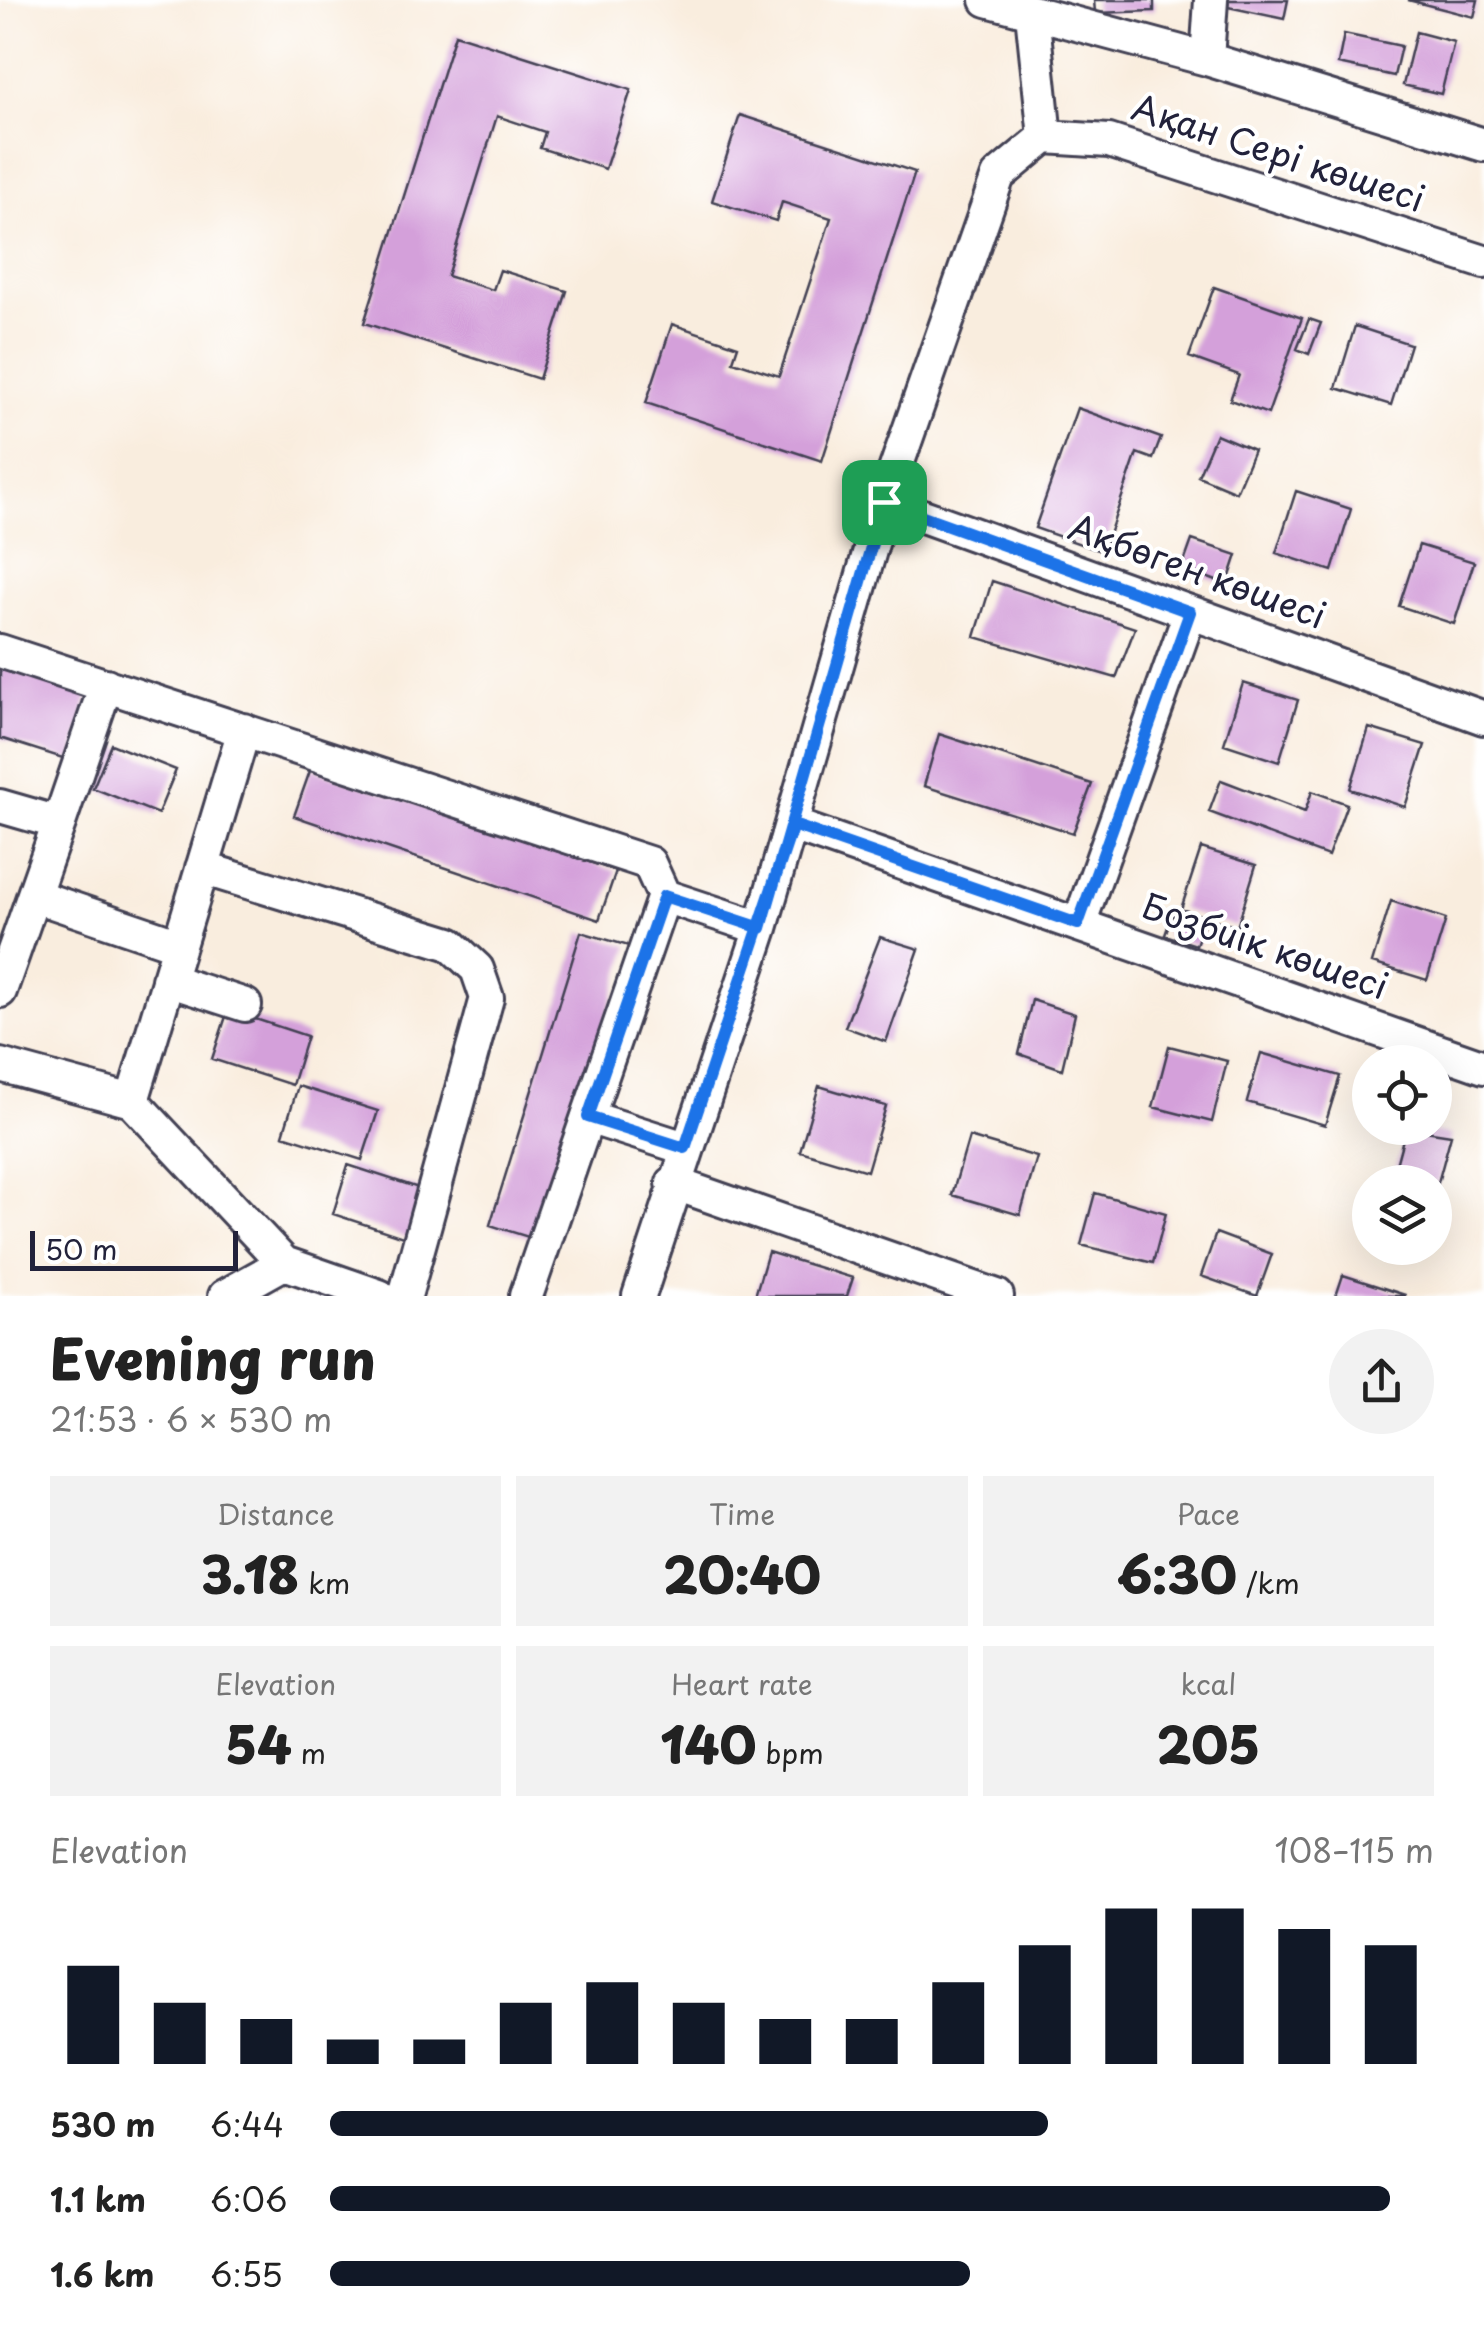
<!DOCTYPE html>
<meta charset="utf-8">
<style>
body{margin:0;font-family:"Playpen Sans",sans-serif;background:#f2f2f2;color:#222;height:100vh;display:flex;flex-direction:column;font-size:38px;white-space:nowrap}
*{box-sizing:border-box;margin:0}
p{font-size:32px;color:#767676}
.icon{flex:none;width:55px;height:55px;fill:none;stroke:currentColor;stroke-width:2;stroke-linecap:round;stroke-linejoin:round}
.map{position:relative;height:1296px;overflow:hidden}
.details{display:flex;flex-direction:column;background:#fff;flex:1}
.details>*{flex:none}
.fabs{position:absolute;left:1352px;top:1045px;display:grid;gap:20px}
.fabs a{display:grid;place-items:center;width:100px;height:100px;border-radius:50%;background:#fff;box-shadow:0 10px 40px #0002;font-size:50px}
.scale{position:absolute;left:30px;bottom:25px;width:208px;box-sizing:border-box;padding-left:10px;border:5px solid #22223b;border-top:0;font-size:28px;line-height:35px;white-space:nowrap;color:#22223b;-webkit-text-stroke:8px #fff;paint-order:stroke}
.pin{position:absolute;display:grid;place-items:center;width:85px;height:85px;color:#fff;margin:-42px;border-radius:20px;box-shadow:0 5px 15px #0006}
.round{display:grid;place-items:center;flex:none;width:105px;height:105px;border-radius:52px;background:#f2f2f2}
.overview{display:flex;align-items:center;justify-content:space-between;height:170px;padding:0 50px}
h1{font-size:55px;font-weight:800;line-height:75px}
.stats{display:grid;grid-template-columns:repeat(3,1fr);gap:15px;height:170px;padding:10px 50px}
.stats div{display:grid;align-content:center;border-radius:0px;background:#f2f2f2;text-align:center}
.stats b{font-size:50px;font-weight:800}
.stats small{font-size:28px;font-weight:400}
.stats p{font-size:28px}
.chart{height:280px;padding:20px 50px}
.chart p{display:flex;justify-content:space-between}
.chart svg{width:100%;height:180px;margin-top:10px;stroke:#111827;stroke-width:6}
ul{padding:0 50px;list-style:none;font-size:32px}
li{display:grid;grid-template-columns:160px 120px 1fr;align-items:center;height:75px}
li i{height:25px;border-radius:12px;background:#111827}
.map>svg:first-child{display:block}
.building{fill:#d4a0da}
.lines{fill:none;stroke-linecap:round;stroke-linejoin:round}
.minor-casing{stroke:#424053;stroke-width:38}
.minor{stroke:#fff;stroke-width:32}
.route-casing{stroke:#fff;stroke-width:20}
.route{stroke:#1a73e8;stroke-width:12}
.labels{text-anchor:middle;stroke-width:8;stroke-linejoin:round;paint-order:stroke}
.street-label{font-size:35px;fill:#22223b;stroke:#fff}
</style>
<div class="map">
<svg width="1484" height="1296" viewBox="0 0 1484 1296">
<rect width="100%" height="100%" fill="#fff"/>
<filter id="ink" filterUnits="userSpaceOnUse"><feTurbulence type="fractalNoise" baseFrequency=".01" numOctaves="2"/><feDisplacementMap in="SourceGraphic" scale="20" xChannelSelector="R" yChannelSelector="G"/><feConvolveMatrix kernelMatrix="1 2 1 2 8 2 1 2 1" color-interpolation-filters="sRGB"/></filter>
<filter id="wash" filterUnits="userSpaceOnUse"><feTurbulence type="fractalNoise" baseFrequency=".0048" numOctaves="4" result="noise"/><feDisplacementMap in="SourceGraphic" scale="40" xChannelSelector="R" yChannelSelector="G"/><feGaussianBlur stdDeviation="2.25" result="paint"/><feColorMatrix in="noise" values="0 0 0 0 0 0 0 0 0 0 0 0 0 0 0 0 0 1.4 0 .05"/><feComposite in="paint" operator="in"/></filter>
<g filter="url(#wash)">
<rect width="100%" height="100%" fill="#f9edde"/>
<g id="blocks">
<path class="building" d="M1094 0H1154V11L1095 13Z
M1229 0H1288L1284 19 1228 7Z
M1408 0H1478L1474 17Z
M1416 32 1454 42 1441 94 1403 85Z
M455 34 631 90 605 169 540 148 545 132 497 116 447 276 493 290 500 270 567 291 539 379 364 323Z
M1344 34 1401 46 1394 76 1338 64Z
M740 115 915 172 822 461 646 403 672 324 738 346 733 361 779 376 831 218 782 202 776 221 712 201Z
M1214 287 1302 318 1268 414 1230 400 1239 375 1189 357Z
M1309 319 1321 323 1309 354 1297 349Z
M1355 326 1410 344 1391 405 1336 388Z
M1077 408 1161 438 1153 459 1137 453 1103 552 1035 528Z
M1216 434 1254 450 1236 492 1198 476Z
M1296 491 1351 509 1332 571 1276 553Z
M1192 540 1237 555 1227 585 1182 568Z
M1419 545 1474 562 1454 624 1399 606Z
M992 581 1135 628 1116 678 975 637Z
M0 665 89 692 72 761 0 738Z
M1243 683 1298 700 1279 762 1224 744Z
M1369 728 1425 745 1405 807 1350 789Z
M939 734 1092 784 1073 833 924 786Z
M111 744 176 770 158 814 93 788Z
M311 768 616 871 599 920 294 816Z
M1221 780 1305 812 1312 791 1347 804 1328 856 1209 812Z
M1201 848 1256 865 1237 927 1181 909Z
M1391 901 1446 919 1427 980 1372 963Z
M1172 915 1203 925 1196 945 1165 935Z
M581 932 629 946 538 1240 490 1225Z
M880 937 919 949 886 1042 845 1027Z
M1032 1000 1075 1014 1062 1069 1019 1054Z
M228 1010 307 1036 292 1085 212 1059Z
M1169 1046 1227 1061 1212 1122 1153 1107Z
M1261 1053 1340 1076 1325 1125 1247 1102Z
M298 1086 378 1111 362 1160 283 1135Z
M819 1086 886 1106 867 1171 800 1151Z
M1406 1128 1451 1135 1436 1190 1435 1182 1393 1176Z
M969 1137 1037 1157 1020 1215 952 1195Z
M348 1165 428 1191 412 1240 333 1214Z
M1095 1193 1166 1213 1153 1263 1081 1245Z
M1216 1233 1272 1254 1257 1296 1201 1276Z
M768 1252 853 1278 847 1296H755Z
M1343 1275 1405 1295V1296H1336Z"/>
</g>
</g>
<g filter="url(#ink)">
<use href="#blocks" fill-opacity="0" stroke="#424053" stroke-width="2.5"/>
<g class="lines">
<defs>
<path id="minor" d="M987 0 1207 59 1484 145
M1032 13 1045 137
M1207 59 1211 0
M1045 137 1109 141 1484 262
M884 502 1484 718
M0 651 649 863 664 896 526 1296
M0 806 59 823 0 991
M59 823 106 685
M793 825 1484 1067
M202 868 450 944 477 969 487 998 405 1296
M35 896 179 945
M664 896 761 928
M1079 924 1190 613
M168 980 245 1005
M0 1065 132 1101 284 1263 379 1296
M132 1101 244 730
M588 1117 685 1148
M673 1183 997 1296
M225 1296 284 1263
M639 1296 761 928 884 502 998 176 1045 137"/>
</defs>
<use href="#minor" class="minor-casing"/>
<use href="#minor" class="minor"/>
</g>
</g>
<g class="lines" filter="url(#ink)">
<defs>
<path id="route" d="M884 502 761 928 664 896 588 1117 685 1148 793 825 1078 924 1190 612 884 502"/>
</defs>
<use href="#route" class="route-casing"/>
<use href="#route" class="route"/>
</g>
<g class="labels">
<g class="street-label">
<text transform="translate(1278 154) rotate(18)" y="12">Ақан Сері көшесі</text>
<text transform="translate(1197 572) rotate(20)" y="12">Ақбөген көшесі</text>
<text transform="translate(1265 947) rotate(19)" y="12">Бозбиік көшесі</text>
</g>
</g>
</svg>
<div class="fabs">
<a><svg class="icon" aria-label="locate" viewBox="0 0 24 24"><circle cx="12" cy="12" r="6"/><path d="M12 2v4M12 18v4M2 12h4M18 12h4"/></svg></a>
<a><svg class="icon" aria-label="layers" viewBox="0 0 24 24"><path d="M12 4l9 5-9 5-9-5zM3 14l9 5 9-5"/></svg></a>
</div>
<div class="scale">50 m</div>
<div class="pin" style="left:884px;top:502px;background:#1e9e55"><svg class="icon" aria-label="arrive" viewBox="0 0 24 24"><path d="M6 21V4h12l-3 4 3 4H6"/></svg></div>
</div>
<section class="details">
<div class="overview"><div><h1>Evening run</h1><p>21:53 · 6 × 530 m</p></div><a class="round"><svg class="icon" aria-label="share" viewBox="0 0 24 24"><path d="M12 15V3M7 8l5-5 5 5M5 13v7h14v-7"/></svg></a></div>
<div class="stats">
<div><p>Distance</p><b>3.18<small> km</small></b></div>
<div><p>Time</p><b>20:40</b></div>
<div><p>Pace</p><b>6:30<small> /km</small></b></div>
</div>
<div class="stats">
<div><p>Elevation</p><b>54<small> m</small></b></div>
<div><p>Heart rate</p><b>140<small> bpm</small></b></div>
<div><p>kcal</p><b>205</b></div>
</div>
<div class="chart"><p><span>Elevation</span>108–115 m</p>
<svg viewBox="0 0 160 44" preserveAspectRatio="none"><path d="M5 44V20M15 44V29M25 44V33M35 44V38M45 44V38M55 44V29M65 44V24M75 44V29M85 44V33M95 44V33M105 44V24M115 44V15M125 44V6M135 44V6M145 44V11M155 44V15"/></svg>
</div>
<ul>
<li><b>530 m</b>6:44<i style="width:65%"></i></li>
<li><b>1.1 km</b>6:06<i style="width:96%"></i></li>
<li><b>1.6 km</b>6:55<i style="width:58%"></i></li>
</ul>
</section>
